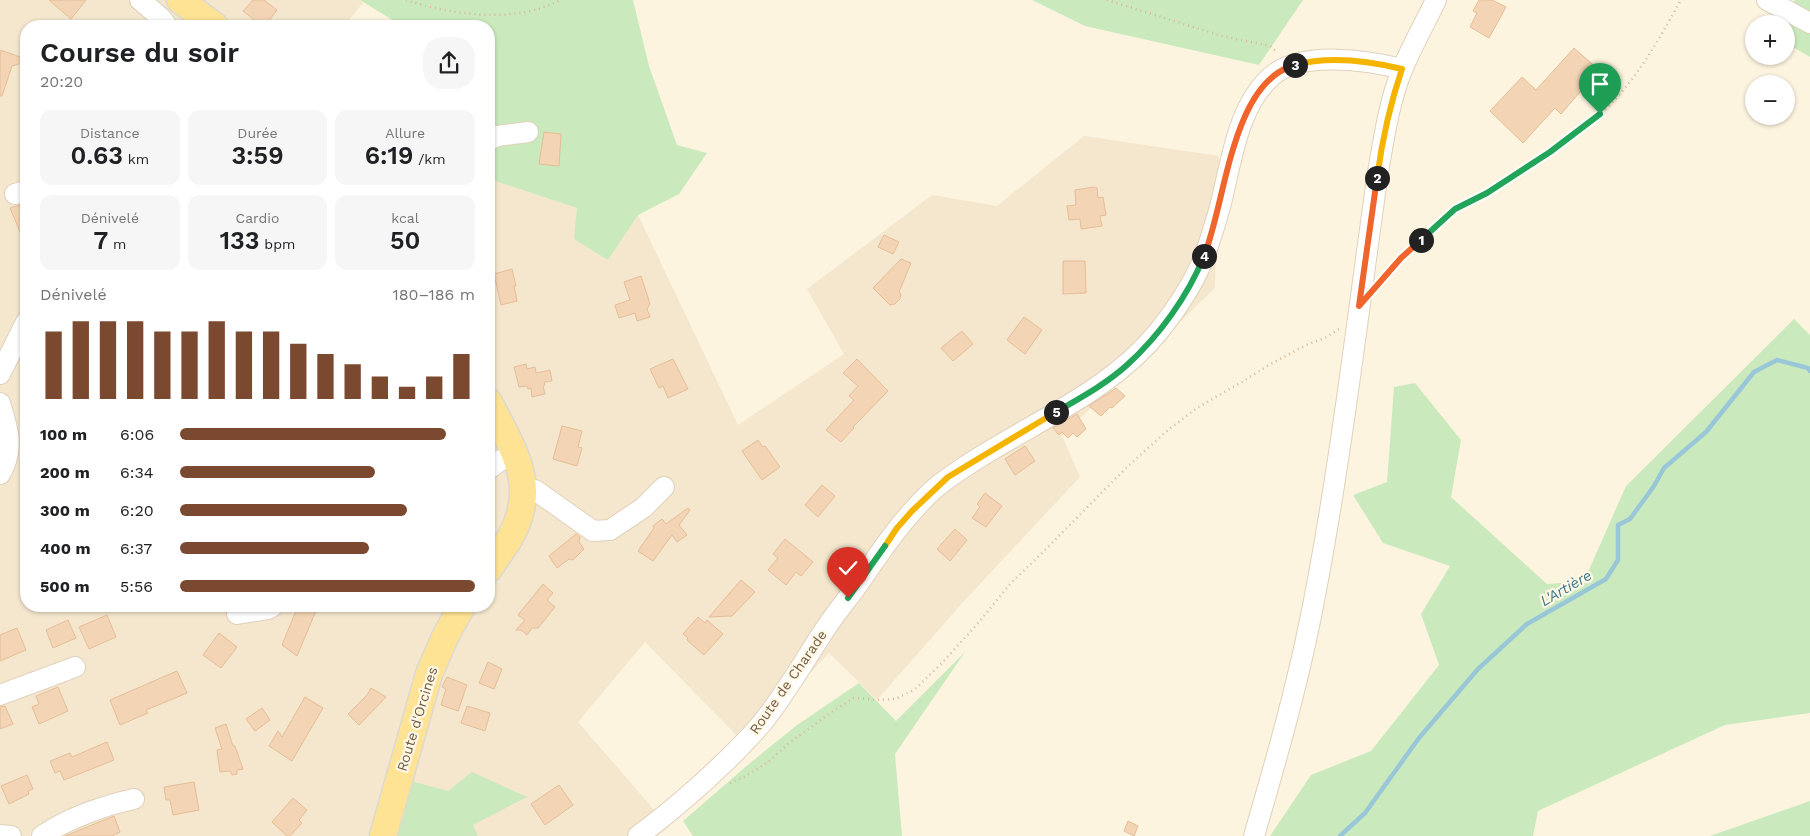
<!DOCTYPE html>
<html lang="fr">
<meta charset="utf-8">
<style>
body{margin:0;font-family:"Work Sans",sans-serif;background:#f6f6f6;color:#202124;height:100vh;display:flex;flex-direction:column;font-size:19px;white-space:nowrap}
*{box-sizing:border-box;margin:0}
p{font-size:16px;color:#757577}
.icon{flex:none;width:28px;height:28px;fill:none;stroke:currentColor;stroke-width:2;stroke-linecap:round;stroke-linejoin:round}
.map{position:relative;flex:1;overflow:hidden}
.drawer{position:absolute;left:20px;top:20px;width:475px;height:592px;display:flex;flex-direction:column;background:#fff;border-radius:20px;box-shadow:0 1px 4px #0004}
.drawer>*{flex:none}
.tools{position:absolute;left:1745px;top:15px;display:grid;gap:10px}
.tools a{display:grid;place-items:center;width:50px;height:50px;border-radius:50%;background:#fff;box-shadow:0 1px 4px #0004;font-size:25px}
.pin{position:absolute;display:grid;place-items:center;width:42px;height:42px;color:#fff;margin:-51px -21px;border-radius:50% 50% 50% 0;rotate:-45deg;box-shadow:0 0 5px #0007}
.pin .icon{rotate:45deg}
.km{position:absolute;width:25px;height:25px;margin:-12px;border-radius:50%;background:#222;color:#fff;font-size:14px;line-height:25px;text-align:center}
.round{display:grid;place-items:center;flex:none;width:52px;height:52px;border-radius:20px;background:#f6f6f6}
.head{display:flex;align-items:center;justify-content:space-between;height:85px;padding:0 20px}
h1{font-size:28px;font-weight:600;line-height:38px}
.figures{display:grid;grid-template-columns:repeat(3,1fr);gap:8px;height:85px;padding:5px 20px}
.figures div{display:grid;align-content:center;border-radius:12px;background:#f6f6f6;text-align:center}
.figures b{font-size:25px;font-weight:600}
.figures small{font-size:14px;font-weight:400}
.figures p{font-size:14px}
.chart{height:140px;padding:10px 20px}
.chart p{display:flex;justify-content:space-between}
.chart svg{width:100%;height:90px;margin-top:5px;stroke:#7b4930;stroke-width:6}
ul{padding:0 20px;list-style:none;font-size:16px}
li{display:grid;grid-template-columns:80px 60px 1fr;align-items:center;height:38px}
li i{height:12px;border-radius:6px;background:#7b4930}
.map>svg:first-child{display:block}
.residential{fill:#f4e7cd}
.green{fill:#caeabd}
.lines{fill:none;stroke-linecap:round;stroke-linejoin:round}
.stream{stroke:#99c7d8;stroke-width:4.5}
.building{fill:#f3d5b6;stroke:#e6bd96}
.minor-casing{stroke:#e0d1bb;stroke-width:22}
.major-casing{stroke:#ddd8d3;stroke-width:29}
.path{stroke:#d7b899;stroke-width:2.5;stroke-dasharray:1 4;stroke-linecap:butt}
.minor{stroke:#fff;stroke-width:20}
.major{stroke:#fee394;stroke-width:26}
.split-1-casing{stroke:#fff;stroke-width:10}
.split-2-casing{stroke:#fff;stroke-width:10}
.split-3-casing{stroke:#fff;stroke-width:10}
.split-4-casing{stroke:#fff;stroke-width:10}
.split-5-casing{stroke:#fff;stroke-width:10}
.split-6-casing{stroke:#fff;stroke-width:10}
.split-7-casing{stroke:#fff;stroke-width:10}
.split-1{stroke:#22a559;stroke-width:6}
.split-2{stroke:#f0652b;stroke-width:6}
.split-3{stroke:#f5b400;stroke-width:6}
.split-4{stroke:#f0652b;stroke-width:6}
.split-5{stroke:#22a559;stroke-width:6}
.split-6{stroke:#f5b400;stroke-width:6}
.split-7{stroke:#22a559;stroke-width:6}
.labels{text-anchor:middle;stroke-width:4.5;stroke-linejoin:round;paint-order:stroke}
.street-label{font-size:14px;fill:#735b46;stroke:#fff8e5}
.water-label{font-size:15px;font-style:italic;fill:#42798e;stroke:#fff8e5}
</style>
<div class="map">
<svg width="1810" height="836" viewBox="0 0 1810 836">
<rect width="100%" height="100%" fill="#fdf4df"/>
<path class="residential" d="M0 0H360L363 3 344 26H26V606H489V179L577 208 608 259 638 215 738 425 844 354 807 289 932 195 997 206 1084 136 1219 156 1215 288 1062 436 1080 477 964 601 877 700 829 653 744 743 645 642 578 722 669 827 657 836H0Z"/>
<path class="green" d="M360 0H633L649 66 677 145 707 153 679 194 638 215 608 260 574 239 577 208 489 179V26H402Z
M1032 0H1303L1259 65 1085 26Z
M1795 0H1810V57L1786 43V24H1782Z
M1794 319 1810 335V713L1725 725 1538 811 1533 836H1270L1311 775 1371 751 1439 665 1421 614 1450 566 1383 543 1353 495 1387 482 1394 387 1415 383 1461 440 1451 497 1547 584 1584 581 1626 486Z
M965 652 895 754 902 836H693L683 821 750 763 797 725 859 683 896 721Z
M472 772 527 797 473 825 478 836H395L411 781 448 791Z
M1810 801V836H1710Z"/>
<g class="lines">
<path class="stream" d="M1340 836 1365 813 1419 738 1478 669 1527 624 1606 579 1618 560V525L1630 519 1654 486 1664 468 1706 432 1754 372 1777 360 1808 368 1810 371"/>
</g>
<path class="building" d="M49 0H86L71 19Z
M253 0H264L277 10 265 26H262L243 11Z
M1479 0H1492L1506 7 1489 38 1470 27 1477 13 1473 11Z
M1574 48 1599 70 1561 114 1555 108 1523 143 1490 111 1522 77 1536 90Z
M0 50 26 59V62L12 66 2 96H0Z
M544 132 561 134 559 166 539 164Z
M1094 187 1097 188 1098 198 1103 197 1106 215 1100 216 1102 226 1081 229 1080 219 1069 220 1067 206 1076 205 1075 190Z
M26 203V246L10 208Z
M884 235 899 242 893 254 878 247Z
M901 259 911 263 899 292 901 294 900 299 895 304 890 305 873 288Z
M1063 261H1085L1086 293 1063 294Z
M512 269 516 286H514L517 301 501 305 494 274Z
M641 276 650 304 647 309 650 317 637 321 635 313 619 318 615 305 630 300 624 282Z
M1024 317 1042 330 1025 354 1007 340Z
M962 331 973 344 953 361 941 348Z
M673 359 688 389 668 398 663 386 659 388 650 369Z
M857 359 888 391 853 427 854 428 841 442 826 430 854 400 849 396 858 386 843 373Z
M526 364 527 369 535 367 536 373 550 370 552 381 544 382 545 385 543 386 545 394 532 397 531 388 528 389 527 386 519 387 514 367Z
M1116 388 1125 396 1112 408 1110 407 1101 416 1089 406Z
M1077 414 1086 429 1077 437 1073 433 1068 438 1062 432 1059 435 1053 428Z
M562 426 582 431 578 447 582 448 577 466 553 459Z
M758 440 763 447 765 446 780 467 762 480 742 451Z
M1025 446 1035 461 1015 475 1005 459Z
M822 485 835 496 818 517 805 505Z
M985 493 1002 506 986 527 972 518 980 507 977 504Z
M688 508 690 510 679 525 687 535 677 542 672 535 653 561 638 551 654 528 653 526 662 519 666 524Z
M955 529 967 540 950 561 937 549Z
M576 534 580 537 579 542 584 549 573 560 569 559 557 568 549 556Z
M785 539 813 562 801 576 796 572 786 585 768 570 778 558 773 554Z
M741 580 755 592 732 616 709 617Z
M543 584 553 593 547 600 555 607 538 628H532L527 635 521 630H516L525 620 518 615Z
M298 606H318L297 656 282 645Z
M107 615 116 637 89 649 79 627Z
M698 617 705 623 707 620 723 634 704 655 687 640 688 638 683 634Z
M68 620 76 638 53 648 46 630Z
M17 628 26 650 0 661V635Z
M219 633 237 647 221 668 203 655Z
M488 662 502 669 494 689 479 683Z
M177 671 187 693 146 710 148 713 120 725 110 700Z
M447 677 467 685 458 711 441 705 446 689 442 687Z
M58 687 68 711 39 724 32 707 39 704 36 696Z
M371 688 386 697 359 725 348 714 367 695Z
M305 697 323 708 292 761 269 746 278 731 282 737Z
M5 706 13 724 0 729V707Z
M467 706 490 713 485 731 461 723Z
M262 708 270 720 255 731 246 719Z
M226 724 233 746H235L243 769 237 770V774L232 775 230 771 220 772 217 750 222 749 215 728Z
M107 742 114 760 64 780 60 771 55 773 50 761 70 753 72 757Z
M27 775 33 789 28 791 29 794 9 804 1 786Z
M194 782 199 810 173 815 170 800H166L164 787Z
M559 785 573 805 545 825 531 804Z
M293 798 307 810 299 820 302 823 290 836H287L272 822Z
M114 816 120 832 112 836H65Z
M1128 821 1138 826 1134 836 1124 831Z"/>
<g class="lines">
<defs>
<path id="minor" d="M140 0 160 17 167 26
M1767 0 1810 23
M489 140 497 136 528 132
M15 194 26 191
M0 374 26 322
M0 403C8 429 15 449 0 474
M489 469 501 460 515 453
M524 488 535 490 593 531 610 530 643 508 664 487
M237 614 268 609 273 606
M0 695 75 667
M0 835 11 836
M42 836C66 819 105 805 134 799
M638 836C669 813 698 788 726 761 741 746 757 731 769 714 788 689 803 663 820 637 832 617 848 599 861 580 883 548 904 517 933 490 948 477 964 467 980 457 1042 418 1112 389 1159 331 1178 307 1196 280 1206 252 1211 237 1216 222 1220 207 1231 165 1237 105 1273 75 1303 51 1367 60 1402 69
M1254 836C1275 764 1296 691 1311 616 1340 470 1357 320 1378 172 1384 138 1389 102 1402 70 1412 46 1425 23 1436 0"/>
<path id="major" d="M180 0 215 26
M489 402C513 450 541 487 508 541 502 550 495 560 489 569
M383 836 429 674 445 637 462 606"/>
</defs>
<use href="#minor" class="minor-casing"/>
<use href="#major" class="major-casing"/>
<path class="path" d="M406 0C452 15 516 24 560 0
M1107 0 1222 36 1270 46 1277 52
M1381 282C1402 257 1427 230 1454 210 1463 202 1477 199 1488 192 1524 172 1569 142 1600 114 1635 83 1658 41 1681 0
M730 783 744 777 767 763 788 744 833 711 854 698 877 700 895 699 914 690 941 664 980 621 1010 584 1046 549 1126 468 1168 430 1197 408 1242 382 1269 365 1306 345 1325 338 1339 329"/>
<use href="#minor" class="minor"/>
<use href="#major" class="major"/>
</g>
<g class="lines">
<defs>
<path id="split-1" d="M1421 240 1455 209 1487 193 1550 152 1600 114"/>
<path id="split-2" d="M1377 178 1359 306 1401 258 1421 240"/>
<path id="split-3" d="M1295 65C1328 56 1369 61 1402 69 1390 104 1382 141 1377 178"/>
<path id="split-4" d="M1204 256C1226 202 1231 82 1295 65"/>
<path id="split-5" d="M1056 412C1080 398 1106 384 1127 365 1159 336 1188 296 1204 256"/>
<path id="split-6" d="M885 546 897 528 912 511 948 477 1056 412"/>
<path id="split-7" d="M848 598 885 546"/>
</defs>
<use href="#split-1" class="split-1-casing"/>
<use href="#split-2" class="split-2-casing"/>
<use href="#split-3" class="split-3-casing"/>
<use href="#split-4" class="split-4-casing"/>
<use href="#split-5" class="split-5-casing"/>
<use href="#split-6" class="split-6-casing"/>
<use href="#split-7" class="split-7-casing"/>
<use href="#split-1" class="split-1"/>
<use href="#split-2" class="split-2"/>
<use href="#split-3" class="split-3"/>
<use href="#split-4" class="split-4"/>
<use href="#split-5" class="split-5"/>
<use href="#split-6" class="split-6"/>
<use href="#split-7" class="split-7"/>
</g>
<g class="labels">
<g class="street-label">
<text transform="translate(788 682) rotate(-55)" y="5">Route de Charade</text>
<text transform="translate(417 719) rotate(-73)" y="5">Route d'Orcines</text>
</g>
<g class="water-label">
<text transform="translate(1566 588) rotate(-30)" y="5">L'Artière</text>
</g>
</g>
</svg>
<div class="tools">
<a>+</a>
<a>−</a>
</div>
<div class="pin" style="left:1600px;top:114px;background:#1e9e55"><svg class="icon" aria-label="arrive" viewBox="0 0 24 24"><path d="M6 21V4h12l-3 4 3 4H6"/></svg></div>
<div class="pin" style="left:848px;top:598px;background:#d93025"><svg class="icon" aria-label="check" viewBox="0 0 24 24"><path d="M5 12l5 5 9-10"/></svg></div>
<b class="km" style="left:1421px;top:240px">1</b>
<b class="km" style="left:1377px;top:178px">2</b>
<b class="km" style="left:1295px;top:65px">3</b>
<b class="km" style="left:1204px;top:256px">4</b>
<b class="km" style="left:1056px;top:412px">5</b>
<section class="drawer">
<div class="head"><div><h1>Course du soir</h1><p>20:20</p></div><a class="round"><svg class="icon" aria-label="share" viewBox="0 0 24 24"><path d="M12 15V3M7 8l5-5 5 5M5 13v7h14v-7"/></svg></a></div>
<div class="figures">
<div><p>Distance</p><b>0.63<small> km</small></b></div>
<div><p>Durée</p><b>3:59</b></div>
<div><p>Allure</p><b>6:19<small> /km</small></b></div>
</div>
<div class="figures">
<div><p>Dénivelé</p><b>7<small> m</small></b></div>
<div><p>Cardio</p><b>133<small> bpm</small></b></div>
<div><p>kcal</p><b>50</b></div>
</div>
<div class="chart"><p><span>Dénivelé</span>180–186 m</p>
<svg viewBox="0 0 160 44" preserveAspectRatio="none"><path d="M5 44V11M15 44V6M25 44V6M35 44V6M45 44V11M55 44V11M65 44V6M75 44V11M85 44V11M95 44V17M105 44V22M115 44V27M125 44V33M135 44V38M145 44V33M155 44V22"/></svg>
</div>
<ul>
<li><b>100 m</b>6:06<i style="width:90%"></i></li>
<li><b>200 m</b>6:34<i style="width:66%"></i></li>
<li><b>300 m</b>6:20<i style="width:77%"></i></li>
<li><b>400 m</b>6:37<i style="width:64%"></i></li>
<li><b>500 m</b>5:56<i style="width:100%"></i></li>
</ul>
</section>
</div>
